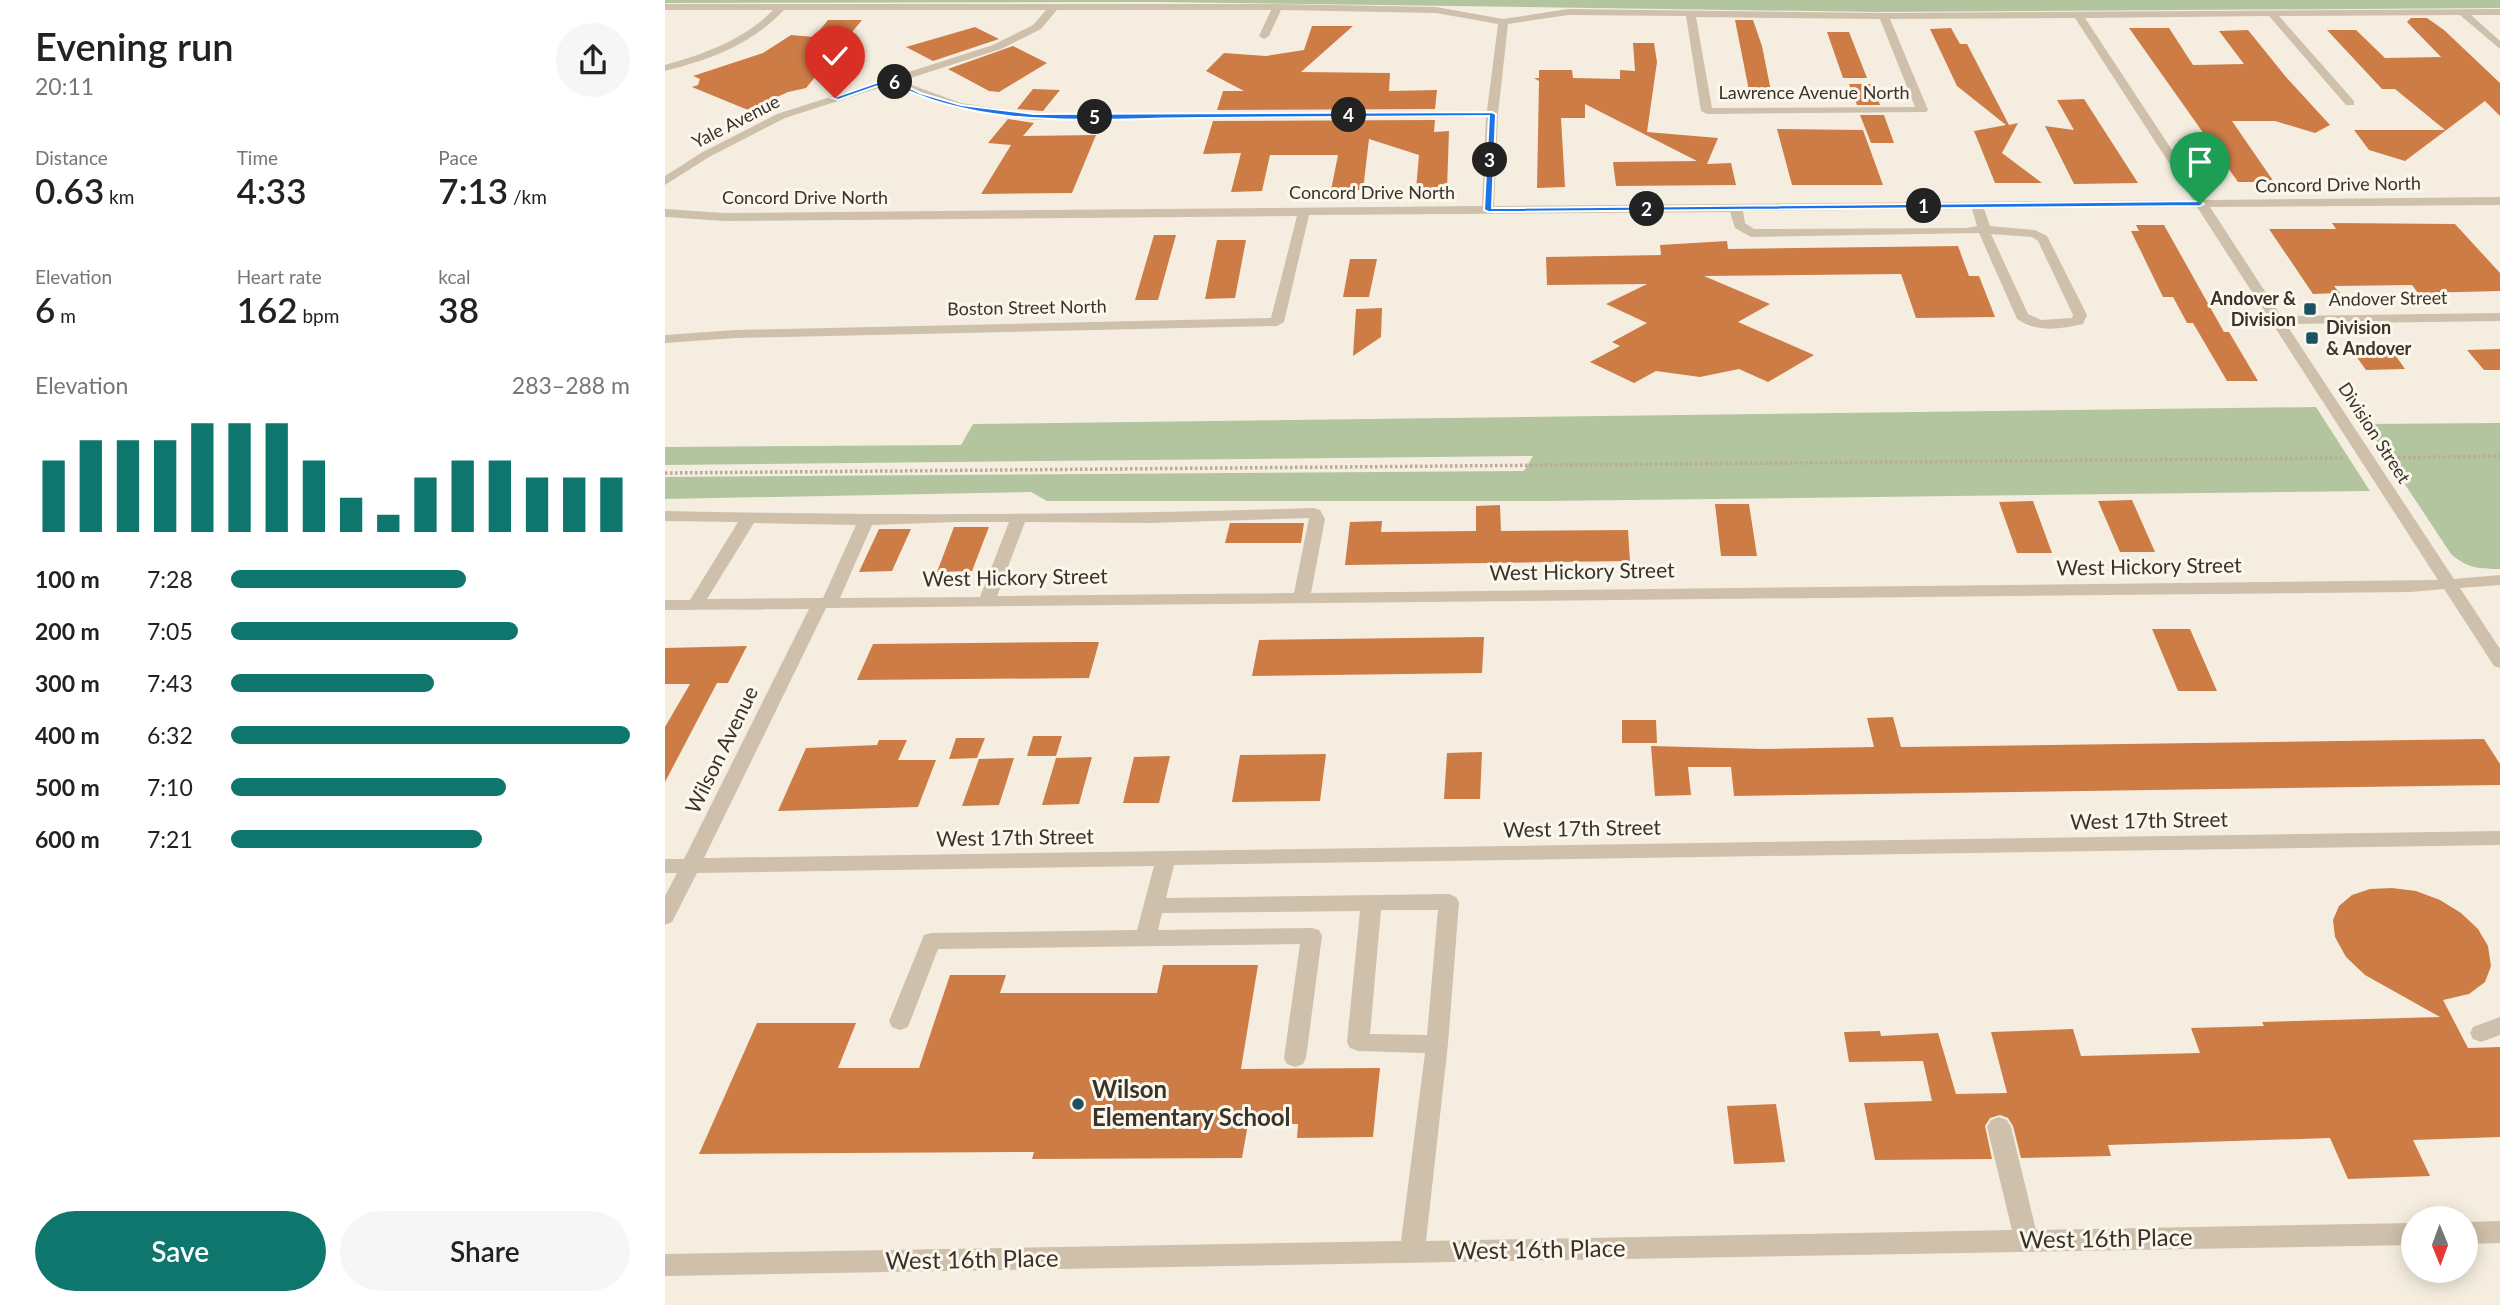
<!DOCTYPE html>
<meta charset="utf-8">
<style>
body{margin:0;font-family:Lato,sans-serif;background:#f6f6f6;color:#222;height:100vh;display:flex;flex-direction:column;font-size:26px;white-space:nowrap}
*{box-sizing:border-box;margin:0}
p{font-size:23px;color:#767676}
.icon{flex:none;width:38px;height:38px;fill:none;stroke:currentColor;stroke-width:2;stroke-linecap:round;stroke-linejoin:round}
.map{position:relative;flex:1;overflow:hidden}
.side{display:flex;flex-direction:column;background:#fff;width:665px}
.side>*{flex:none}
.needle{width:46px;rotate:179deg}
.buttons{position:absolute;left:1736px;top:1206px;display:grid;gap:14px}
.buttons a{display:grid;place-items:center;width:77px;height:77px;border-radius:50%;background:#fff;box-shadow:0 4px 18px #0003;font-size:35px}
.pin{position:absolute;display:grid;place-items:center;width:60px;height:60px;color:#fff;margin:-72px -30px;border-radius:50% 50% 50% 0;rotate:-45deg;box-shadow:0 0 7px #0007}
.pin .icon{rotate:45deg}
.km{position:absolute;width:35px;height:35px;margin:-18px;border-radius:50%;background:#222;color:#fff;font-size:19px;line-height:35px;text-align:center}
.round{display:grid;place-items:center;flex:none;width:74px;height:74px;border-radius:37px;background:#f6f6f6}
.headline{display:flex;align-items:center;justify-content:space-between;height:119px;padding:0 35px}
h1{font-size:38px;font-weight:600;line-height:52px}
.stats{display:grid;grid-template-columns:repeat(3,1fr);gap:10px;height:119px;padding:7px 35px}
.stats div{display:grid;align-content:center}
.stats b{font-size:35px;font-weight:600}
.stats small{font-size:19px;font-weight:400}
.stats p{font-size:19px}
.chart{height:196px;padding:14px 35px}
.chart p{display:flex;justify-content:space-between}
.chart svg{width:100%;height:126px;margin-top:7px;stroke:#0f766e;stroke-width:6}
.primary-button{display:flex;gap:14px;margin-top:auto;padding:14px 35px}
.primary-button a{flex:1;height:80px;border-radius:42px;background:#0f766e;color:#fff;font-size:28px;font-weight:600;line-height:80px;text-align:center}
.primary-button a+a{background:#f6f6f6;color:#222}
ul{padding:0 35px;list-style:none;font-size:23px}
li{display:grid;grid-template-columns:112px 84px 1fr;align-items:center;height:52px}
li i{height:18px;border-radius:9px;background:#0f766e}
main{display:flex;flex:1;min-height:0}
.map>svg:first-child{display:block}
.green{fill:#b2c59e}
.building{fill:#cd7c46}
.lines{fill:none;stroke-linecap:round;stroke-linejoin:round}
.path{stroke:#baab94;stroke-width:3.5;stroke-dasharray:2.5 2.5;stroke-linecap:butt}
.minor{fill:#cec0aa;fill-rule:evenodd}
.route{fill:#1a73e8;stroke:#fff;stroke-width:2}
.poi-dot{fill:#1c5160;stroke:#fbf7ed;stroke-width:2.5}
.labels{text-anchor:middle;stroke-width:6;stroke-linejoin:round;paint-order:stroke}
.far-street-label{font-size:18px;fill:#3b322a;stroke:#fbf7ed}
.far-poi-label{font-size:18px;font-weight:bold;fill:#3b322a;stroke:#fbf7ed;text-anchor:end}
.street-label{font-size:21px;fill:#3b322a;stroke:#fbf7ed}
.near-poi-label{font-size:24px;font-weight:bold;fill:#3b322a;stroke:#fbf7ed;text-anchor:start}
.near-street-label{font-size:24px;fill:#3b322a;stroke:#fbf7ed}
</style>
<main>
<section class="side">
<div class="headline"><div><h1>Evening run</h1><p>20:11</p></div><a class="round"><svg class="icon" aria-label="share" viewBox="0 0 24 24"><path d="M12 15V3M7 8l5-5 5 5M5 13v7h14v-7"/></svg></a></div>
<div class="stats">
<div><p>Distance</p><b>0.63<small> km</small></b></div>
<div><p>Time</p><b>4:33</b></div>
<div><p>Pace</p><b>7:13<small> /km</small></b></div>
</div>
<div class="stats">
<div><p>Elevation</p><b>6<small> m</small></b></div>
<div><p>Heart rate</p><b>162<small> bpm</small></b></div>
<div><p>kcal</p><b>38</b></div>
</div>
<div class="chart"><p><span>Elevation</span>283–288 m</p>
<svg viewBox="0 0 160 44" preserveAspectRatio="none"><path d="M5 44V19M15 44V12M25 44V12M35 44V12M45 44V6M55 44V6M65 44V6M75 44V19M85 44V32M95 44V38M105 44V25M115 44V19M125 44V19M135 44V25M145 44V25M155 44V25"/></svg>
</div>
<ul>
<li><b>100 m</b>7:28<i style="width:59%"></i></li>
<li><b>200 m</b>7:05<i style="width:72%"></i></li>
<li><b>300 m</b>7:43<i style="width:51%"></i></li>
<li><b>400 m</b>6:32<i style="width:100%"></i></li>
<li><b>500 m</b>7:10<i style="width:69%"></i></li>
<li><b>600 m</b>7:21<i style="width:63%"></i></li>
</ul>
<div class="primary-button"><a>Save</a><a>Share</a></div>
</section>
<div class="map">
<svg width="1835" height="1305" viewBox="0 0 1835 1305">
<rect width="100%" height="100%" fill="#f5eee0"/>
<path class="green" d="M0 0H1835V8L1214 12 490 2 0 3Z
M1651 407 1705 491 878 501H382L366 492 0 499V477L859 471 868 456 0 465V447L296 445 308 424Z
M1835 423V569C1814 569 1802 568 1786 554L1700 424Z"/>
<path class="building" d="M1746 18H1762L1779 30 1835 83V116L1820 101 1740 161 1704 150 1689 130H1780L1730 89H1717L1662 30H1691L1720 58 1776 57 1742 22Z
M163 20H197L141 88 123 92 83 110 27 87 33 85 35 79 28 76 98 53 126 35 149 37Z
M1070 20H1088L1097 46 1107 96H1085Z
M647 26H688L636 72 725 73 724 91 772 90 770 109 552 110 558 91H579L541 71 559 53 601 56 639 50Z
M310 27 334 39 268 61 241 47Z
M1286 28 1295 44H1302L1344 125 1353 123 1337 153 1377 183H1330L1309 131 1341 125 1292 86 1265 29Z
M1464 28H1504L1528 65 1579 64 1554 31 1583 30 1621 77 1665 125 1650 133 1610 121H1567L1609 182H1573Z
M1162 32H1184L1202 78H1178Z
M968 43H989L992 62 982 132 1053 138 1042 164 1066 163 1071 185 951 186 948 162 1032 161 920 104V118H896L900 187 872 188 874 81 869 78H874V70H907L908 78 955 79V70L970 71Z
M348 46 382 63 334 92 324 91 283 69Z
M1184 84H1207L1215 105H1192Z
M368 89 395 90 378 111 352 109Z
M1419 99 1473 183 1409 184 1380 126 1409 130 1392 100Z
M1195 115H1219L1229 143H1206Z
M343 119 369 123 358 136 431 135 407 193 316 194 346 145 323 143Z
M770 120 769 132 784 131 782 189 751 190 754 155 704 139 698 190H666L673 155H605L597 191 566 192 576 153 538 154 548 121Z
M1112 129 1198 130 1218 185H1127Z
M1667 223 1790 224 1835 273V291L1753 293 1747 285 1669 286 1675 293 1648 294 1604 229H1671Z
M1471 225H1499L1559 332H1564L1593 381H1562L1528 323H1522L1508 297H1498L1466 231H1474Z
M489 235H511L493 300H470Z
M552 240H581L570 298 540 299Z
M1062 241 1063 249 1293 246 1304 276H1314L1330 317 1251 318 1236 274 1039 276 1105 304 1073 322 1149 355 1103 382 1074 369 1035 377 991 371 969 383 925 362 955 346 947 342 982 323 941 304 982 284 882 285 881 257 996 255 995 245Z
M685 259H712L704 297H678Z
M717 308 716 337 688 356 691 309Z
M1686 349H1726L1740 369 1701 370Z
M1835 349V370H1819L1802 350Z
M1467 500 1490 552H1455L1433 501Z
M1368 501 1387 553H1352L1334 502Z
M1050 504H1084L1092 556H1056Z
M835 505 836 531 963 530 965 561 680 565 685 522 717 521 716 532 811 531V506Z
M565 523H639L636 543H560Z
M289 527H324L307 571 272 572Z
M214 529H246L227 571 194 572Z
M1487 629H1525L1552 691H1513Z
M819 637 817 673 587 676 594 640Z
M410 642H434L424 678 192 680 208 644Z
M82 646 63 683H52L0 782V727L25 684H0V648Z
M1228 717 1236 747 1819 739 1835 764V785L1069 796 1066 767H1023L1026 795 990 796 986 746 1097 749 1209 747 1202 718Z
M957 720H991L992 743H957Z
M368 736H397L391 756H362Z
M291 738H320L312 758 284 759Z
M214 740H242L233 760H271L253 807 113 811 141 748 212 745Z
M817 752 815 799H779L782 753Z
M661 754 655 801 567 802 575 755Z
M505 756 494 803H458L469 757Z
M427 757 414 804 377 805 391 758Z
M349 758 334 805 297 806 314 759Z
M1727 888 1751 891 1775 900 1796 913 1813 929 1823 946 1826 966 1820 982 1804 994 1778 1000 1803 1048 1835 1047V1137L1748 1140 1765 1176 1683 1179 1665 1138 1443 1145 1446 1156 1356 1158 1348 1126 1343 1118 1335 1115 1325 1118 1320 1126 1327 1159 1210 1160 1199 1103 1267 1101 1258 1061 1184 1062 1179 1032 1215 1031 1216 1036 1273 1033 1291 1094 1342 1093 1326 1032 1408 1029 1416 1056 1535 1053 1526 1028 1599 1026 1597 1022 1775 1017 1700 975 1681 957 1670 937 1668 920 1674 906 1687 895 1705 889Z
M498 965H593L576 1069 715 1068 708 1137 632 1138 633 1124H583L577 1158 367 1159 369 1152 34 1154 92 1023H191L173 1068H254L285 975H341L335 993H492Z
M1111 1104 1120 1162 1069 1164 1062 1106Z"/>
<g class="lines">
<path class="path" d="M1723 458 1835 456
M0 473 1679 458"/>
<path class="minor" d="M0 4H612L771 7 838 19 903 9 1219 13 1835 9V15H1806L1835 41V49L1795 15 1614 16 1689 101V105H1681L1604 16 1420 18 1540 200 1835 197V205L1545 207 1616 316 1835 313V321L1621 324 1789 579 1835 575V585L1795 588 1835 649V668L1829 666 1779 589 1746 592 161 608 39 858 1835 831V845L509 865 501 898 784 894 791 897 794 902 783 1044 761 1241 1347 1230 1322 1127 1326 1120 1334 1117 1342 1120 1346 1127 1371 1230 1748 1223V1245L0 1276V1254L736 1241 760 1053 693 1051 685 1048 682 1042 695 911 497 913 493 930 647 928 654 930 657 936 641 1058 638 1064 630 1067 622 1064 619 1058 635 944 273 949 243 1027 235 1030 227 1027 224 1021 259 935 266 933 472 930 489 866 32 873 7 922 0 925V896L12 873H0V859H19L144 609 0 610V600H25L73 522 0 521V511C216 516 433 515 649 508L655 510 660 519 646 593 1773 580 1532 207 1319 209 1325 226 1370 230 1382 236 1422 315 1418 324C1395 329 1372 333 1352 319L1314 233 1086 237 1070 228 1065 212 644 215 619 322 612 326 70 338 0 343V335L70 330 606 318 632 216 59 221 0 217V209L59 213 817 206 821 117 369 120 291 108 226 84 120 118 44 157 0 185V176L36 153 112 114 328 45 368 25 381 10H119C87 44 45 60 0 71V65C39 54 79 40 108 10H0ZM392 10H606L594 36 599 39 604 36 616 10 771 13 833 24 822 111 369 114 296 103 236 81 336 49 376 29ZM903 15 1021 16 1036 111 1042 114 1261 112 1263 110 1225 19 1410 18 1528 200 829 206 833 114 843 24ZM1031 17 1215 19 1250 107 1047 108ZM1307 209 1312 226 1301 228 1089 229 1080 223 1078 211ZM1326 234 1367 237 1373 241 1408 315 1407 318 1376 320 1363 314ZM644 518 629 593 332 596 360 522 484 523ZM292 522H344L315 597 175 598 207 525ZM89 523 191 525 158 598 42 599ZM716 910H773L762 1035 705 1034Z
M1835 1017V1035L1816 1042 1808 1039 1805 1033 1808 1027Z
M1835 1221V1243L1801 1244V1222Z"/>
</g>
<path class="route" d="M225 78 255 93 296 105 369 114 827 112 831 114 827 208 1535 201 1539 204 1535 206 823 212 819 210 824 116C728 117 632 117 537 118 433 118 319 132 224 82L173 100 167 98Z"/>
<g class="poi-dot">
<rect x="1638" y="302" width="14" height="14" rx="3.5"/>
<rect x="1640" y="331" width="14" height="14" rx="3.5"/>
<circle cx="413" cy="1104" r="7"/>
</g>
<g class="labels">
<g class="far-street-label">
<text x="1149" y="99">Lawrence Avenue North</text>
<text transform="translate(71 122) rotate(-27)" y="6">Yale Avenue</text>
<text transform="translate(1673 185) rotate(-1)" y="6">Concord Drive North</text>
<text x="707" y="199">Concord Drive North</text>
<text x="140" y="204">Concord Drive North</text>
<text transform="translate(1723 299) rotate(-1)" y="6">Andover Street</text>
<text transform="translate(362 308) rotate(-1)" y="6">Boston Street North</text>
<text transform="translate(1709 433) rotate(57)" y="6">Division Street</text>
</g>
<g class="far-poi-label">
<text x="1631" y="305">Andover &amp;<tspan x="1631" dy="21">Division</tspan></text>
<text x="1661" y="334" text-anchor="start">Division<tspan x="1661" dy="21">&amp; Andover</tspan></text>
</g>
<g class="street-label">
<text transform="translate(1484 567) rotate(-1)" y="7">West Hickory Street</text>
<text transform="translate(917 572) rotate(-1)" y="7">West Hickory Street</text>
<text transform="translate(350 578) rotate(-1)" y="7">West Hickory Street</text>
<text transform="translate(57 750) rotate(-64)" y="7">Wilson Avenue</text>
<text transform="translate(1484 821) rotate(-1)" y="7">West 17th Street</text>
<text transform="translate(917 829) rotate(-1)" y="7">West 17th Street</text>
<text transform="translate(350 838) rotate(-1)" y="7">West 17th Street</text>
</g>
<g class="near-poi-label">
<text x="427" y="1098">Wilson<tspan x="427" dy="28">Elementary School</tspan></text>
</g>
<g class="near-street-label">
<text transform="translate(1441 1239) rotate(-1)" y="8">West 16th Place</text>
<text transform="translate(874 1250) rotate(-1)" y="8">West 16th Place</text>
<text transform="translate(307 1260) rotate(-1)" y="8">West 16th Place</text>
</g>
</g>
</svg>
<div class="buttons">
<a><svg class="needle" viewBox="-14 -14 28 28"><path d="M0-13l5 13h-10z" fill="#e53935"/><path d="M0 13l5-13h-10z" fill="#767676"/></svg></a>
</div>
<div class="pin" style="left:1535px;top:204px;background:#1e9e55"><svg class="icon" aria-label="arrive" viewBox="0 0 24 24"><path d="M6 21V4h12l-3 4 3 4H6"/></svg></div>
<div class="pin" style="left:170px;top:98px;background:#d93025"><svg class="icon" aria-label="check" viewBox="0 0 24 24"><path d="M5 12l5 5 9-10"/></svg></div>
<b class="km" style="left:1259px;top:206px">1</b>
<b class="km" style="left:982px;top:209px">2</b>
<b class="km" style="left:825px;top:160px">3</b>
<b class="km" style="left:684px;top:115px">4</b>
<b class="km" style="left:430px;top:117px">5</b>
<b class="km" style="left:230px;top:82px">6</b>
</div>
</main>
